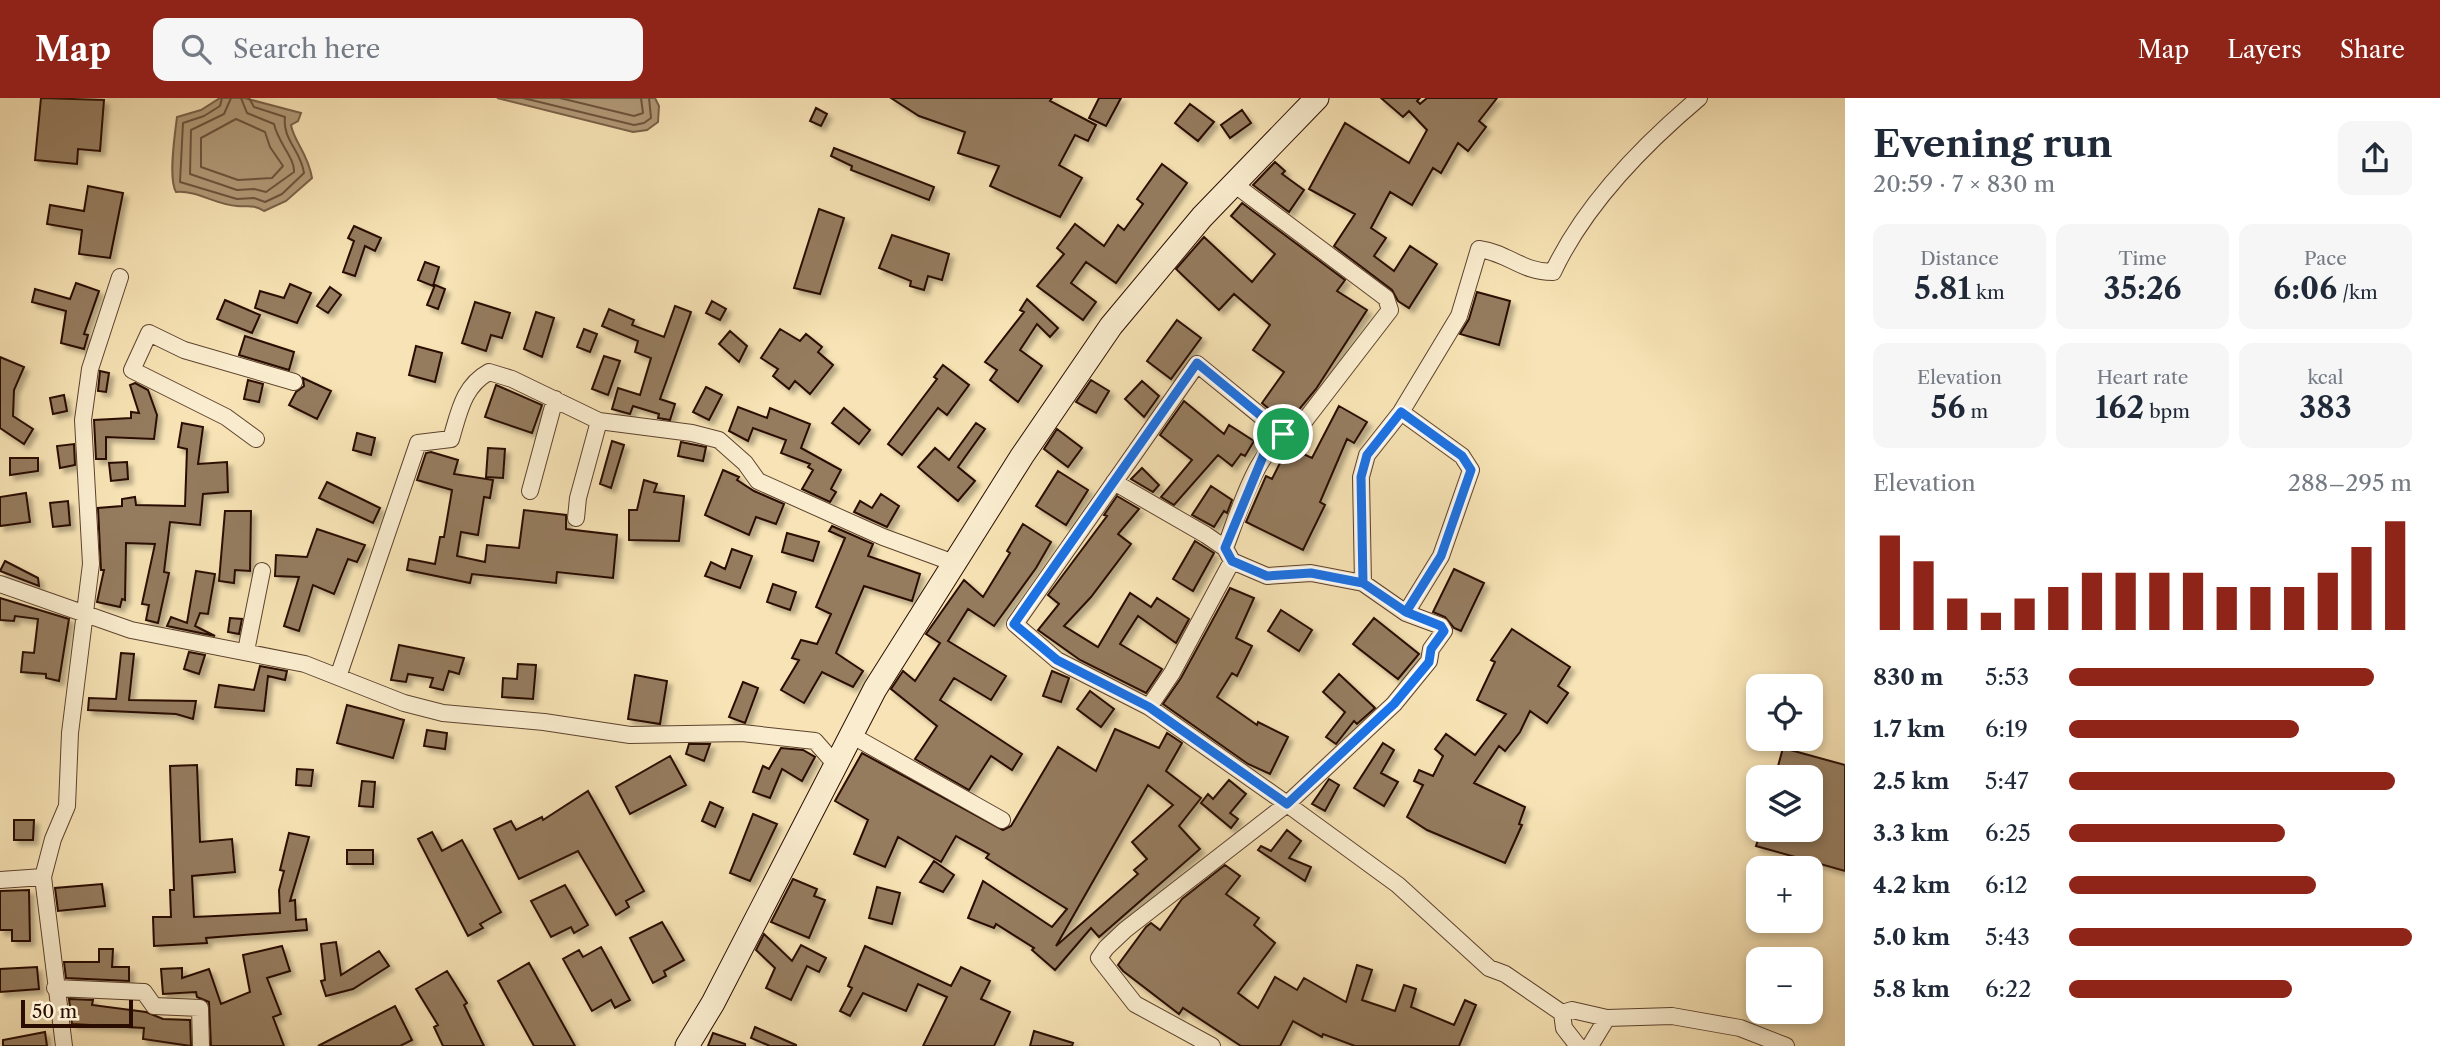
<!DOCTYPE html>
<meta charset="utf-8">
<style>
body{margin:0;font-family:"Libre Caslon Text",serif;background:#f6f6f7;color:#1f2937;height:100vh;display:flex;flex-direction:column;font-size:26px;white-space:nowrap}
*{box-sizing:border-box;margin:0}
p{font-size:23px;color:#747a83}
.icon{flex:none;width:38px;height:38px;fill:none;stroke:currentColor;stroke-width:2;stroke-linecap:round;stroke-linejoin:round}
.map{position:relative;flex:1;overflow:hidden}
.drawer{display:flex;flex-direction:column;background:#fff;width:595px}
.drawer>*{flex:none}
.tools{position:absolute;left:1746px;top:576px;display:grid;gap:14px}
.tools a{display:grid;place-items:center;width:77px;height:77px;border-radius:14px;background:#fff;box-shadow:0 4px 10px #0003;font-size:35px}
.scale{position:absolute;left:21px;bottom:18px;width:112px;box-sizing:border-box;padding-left:7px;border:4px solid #2a0c01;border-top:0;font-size:19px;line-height:24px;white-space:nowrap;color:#2a0c01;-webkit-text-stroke:5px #faedcf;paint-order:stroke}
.pin{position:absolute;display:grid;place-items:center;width:60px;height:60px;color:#fff;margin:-30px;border:4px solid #fff;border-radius:50%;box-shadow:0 2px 7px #0007}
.round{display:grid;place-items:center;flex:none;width:74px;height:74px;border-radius:14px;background:#f6f6f7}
.overview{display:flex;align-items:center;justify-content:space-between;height:119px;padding:0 28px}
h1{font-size:38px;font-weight:700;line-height:52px}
.figures{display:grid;grid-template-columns:repeat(3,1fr);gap:10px;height:119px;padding:7px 28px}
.figures div{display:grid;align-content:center;border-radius:14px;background:#f6f6f7;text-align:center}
.figures b{font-size:30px;font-weight:700}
.figures small{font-size:19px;font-weight:400}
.figures p{font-size:19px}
.chart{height:196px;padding:14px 28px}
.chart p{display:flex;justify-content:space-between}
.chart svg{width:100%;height:126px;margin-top:7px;stroke:#8f2418;stroke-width:6}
ul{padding:0 28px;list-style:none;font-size:23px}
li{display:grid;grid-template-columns:112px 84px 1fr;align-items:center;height:52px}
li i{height:18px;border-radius:9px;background:#8f2418}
header{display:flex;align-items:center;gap:42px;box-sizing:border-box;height:98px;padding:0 35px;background:#8f2418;color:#fff}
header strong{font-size:33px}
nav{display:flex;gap:38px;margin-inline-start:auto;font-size:24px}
.search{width:490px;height:63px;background:#f6f6f7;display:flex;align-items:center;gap:18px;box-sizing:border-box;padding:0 24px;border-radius:14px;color:#747a83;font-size:26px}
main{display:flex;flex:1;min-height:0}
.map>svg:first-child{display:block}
.water{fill:#b19a78;stroke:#7b6148;stroke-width:2}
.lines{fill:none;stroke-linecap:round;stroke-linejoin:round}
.shore{stroke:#6e533c;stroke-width:2}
.building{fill:#957c5f;stroke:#2a0c01;stroke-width:2;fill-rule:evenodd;filter:url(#shadow)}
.street-casing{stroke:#5d422e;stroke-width:18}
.secondary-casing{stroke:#2a0c01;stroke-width:25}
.street{stroke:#faedcf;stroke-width:16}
.secondary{stroke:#faedcf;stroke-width:23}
.route-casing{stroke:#fff;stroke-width:14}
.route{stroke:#1a73e8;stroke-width:9}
</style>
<header>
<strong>Map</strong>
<div class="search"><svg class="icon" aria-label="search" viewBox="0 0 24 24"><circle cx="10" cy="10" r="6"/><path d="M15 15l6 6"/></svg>Search here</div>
<nav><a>Map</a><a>Layers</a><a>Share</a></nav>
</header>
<main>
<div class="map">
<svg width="1845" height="948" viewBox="0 0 1845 948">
<defs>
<filter id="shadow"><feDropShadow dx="4.5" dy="4.5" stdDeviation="2" flood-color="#0004"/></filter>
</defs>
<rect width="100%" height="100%" fill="#f7e3b5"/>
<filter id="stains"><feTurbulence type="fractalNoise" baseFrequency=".00286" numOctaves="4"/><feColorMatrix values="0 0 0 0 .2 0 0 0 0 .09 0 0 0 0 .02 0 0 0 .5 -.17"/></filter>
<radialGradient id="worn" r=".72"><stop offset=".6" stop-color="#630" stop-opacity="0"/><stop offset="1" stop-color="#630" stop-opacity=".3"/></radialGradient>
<path class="water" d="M220 0H244L301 15 298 23 291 27C294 44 308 55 312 80L286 103 264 113C253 106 249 109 237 108 216 107 197 92 176 94 168 81 175 35 177 19L201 12Z
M497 0H655L659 8 658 24 647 32 633 34Z"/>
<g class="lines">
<path class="shore" d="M222 0 220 8 204 18 183 25 180 84 237 101 254 100 265 104 282 96 304 75C301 53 282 41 285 19L254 9 249 0
M231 0 224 16 191 32 190 76 237 92 254 91 266 94 294 74C295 60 278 45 274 26L247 15 241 0
M523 0 634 27 644 25 651 20 649 0
M560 0 634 18 643 15 641 0
M236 21 265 34 270 49 283 68 272 80 238 82 201 69V40Z"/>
</g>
<path class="building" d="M41 0 104 2 100 53 78 51 77 66 35 62Z
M891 0H1052L1050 3 1096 27 1088 43 1075 37 1059 67 1082 80 1060 119 990 88 999 68 958 55 965 34 919 18Z
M1099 0H1121L1106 28 1089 20Z
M1381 0H1420L1417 3 1420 6 1427 0H1497L1479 23 1486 29 1468 53 1458 45 1441 75 1433 70 1412 107 1390 94 1371 130 1386 140 1374 158 1394 173 1410 148 1437 166 1409 210 1398 203 1392 192 1334 148 1355 116 1309 91 1345 25 1409 65 1427 32 1409 13 1403 19Z
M1190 6 1214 24 1198 43 1175 25Z
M816 10 827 16 821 28 810 23Z
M1242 12 1251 25 1230 40 1221 27Z
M834 50 934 89 929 102 851 72 852 68 831 58Z
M1275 64 1285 73 1282 76 1304 92 1289 114 1253 87Z
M1162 66 1187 85 1116 185 1086 164 1071 185 1096 204 1083 222 1037 188 1064 156 1057 150 1075 126 1104 148 1118 127 1124 132 1143 106 1137 101Z
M88 88 123 95 110 160 79 156 82 132 47 126 50 107 84 113Z
M1242 105 1345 182 1337 193 1367 212 1316 291 1287 326 1262 305 1284 274 1253 252 1270 227 1234 196 1219 212 1176 171 1204 139 1252 184 1275 156 1231 118Z
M819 111 844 120 820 196 794 190Z
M354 128 381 140 375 153 365 148 355 178 343 174 354 143 348 140Z
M892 137 949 156 942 182 928 178 924 192 910 188 911 183 879 170Z
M425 164 439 169 433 188 418 182Z
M76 185 99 193 84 236 88 237 84 251 61 245 66 213 32 204 35 191 70 201Z
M290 186 311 195 297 225 255 210 260 193 284 200Z
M435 187 445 191 438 211 427 207Z
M330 189 341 197 328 215 317 208Z
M1477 194 1510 203 1499 247 1460 236 1469 221Z
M1027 201 1058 230 1050 239 1037 226 1020 252 1042 268 1018 304 990 282 997 272 985 264 1024 214 1020 212Z
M225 202 260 217 252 235 217 221Z
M712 203 726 211 720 222 706 215Z
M475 204 510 215 502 240 491 237 486 253 462 245Z
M675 208 691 214 660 301 675 306 670 322 658 320 659 316 633 308 630 316 612 311 618 290 640 297 651 260 635 254 638 243 602 228 609 211 634 222 632 227 664 239Z
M536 214 554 220 542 259 524 251Z
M1177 222 1201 240 1171 281 1147 263Z
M584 231 597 236 590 254 577 249Z
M780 231 800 243 806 236 822 249 818 254 833 267 810 296 795 283 789 291 773 278 778 271 761 260Z
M730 233 747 248 739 264 719 246Z
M245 238 294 254 289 272 239 257Z
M416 248 442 255 435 284 409 277Z
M604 258 620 263 608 297 592 291Z
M0 259 24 269 14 292 13 318 33 331 24 346 0 330Z
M943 267 969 287 947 317 938 310 902 357 888 346 937 281 934 279Z
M100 273 109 275 106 294 98 293Z
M303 280 331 293 317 321 289 307 296 294 304 288Z
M248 282 263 286 259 304 244 301Z
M1091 282 1109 293 1096 315 1076 304Z
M1142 283 1159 298 1144 319 1125 301Z
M135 285 148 292 157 317 154 341 106 339V361H96L94 322 131 320V314L139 315 130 287Z
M496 287 542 307 532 335 485 319Z
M706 289 722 297 709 322 693 314Z
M64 297 67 313 53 316 50 300Z
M1184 303 1224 336 1229 327 1254 343 1245 358 1241 356 1232 368 1218 357 1174 407 1161 399 1192 362 1160 337Z
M1339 308 1367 324 1354 345 1347 341 1320 404 1325 407 1303 452 1246 424 1266 378 1272 381 1288 349 1312 360Z
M738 309 767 320 770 310 810 326 801 350 841 372 831 391 836 394 830 404 802 391 813 372 808 369 810 366 781 355 786 342 753 330 748 343 729 333Z
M844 310 870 332 859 346 832 325Z
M182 325 203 329 198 366 227 364 228 394 203 396 200 427 170 424 164 474 169 475 158 525 146 522 149 507 142 506 155 446 126 445 125 502 122 501 120 509 97 504 104 472H101L98 410 122 408V401L135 399 136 407 185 408 187 351 178 349Z
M976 325 985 331 958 369 975 383 958 403 918 369 935 350 949 362Z
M1057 331 1082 350 1068 369 1044 351Z
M357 335 375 340 371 357 353 352Z
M612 343 624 347 611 390 600 386Z
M681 344 706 349 703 363 678 358Z
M74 346 75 367 60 370 57 348Z
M488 350 505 351 503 380 486 379Z
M431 354 458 362 454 376 493 382 490 400 484 399 478 437 461 434 457 458 485 464 487 447 519 450 524 412 566 417V431L617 437 613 480 557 474 556 485 472 476 470 485 407 472 409 461 435 466 440 439H444L452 392 417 382 426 355Z
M10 360H38V373L10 377Z
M127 364 128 381 111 383 109 365Z
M1142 370 1159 387 1153 394 1131 381Z
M723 372 739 379 737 382 754 393 784 406 776 426 756 419 749 437 705 417Z
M1058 373 1088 392 1066 427 1036 408Z
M644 382 657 386 654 394 684 398 679 443 629 442V412H637Z
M327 384 380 410 373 425 319 400Z
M1211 388 1232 402 1227 415 1224 413 1214 429 1192 417Z
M26 395 30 424 0 428V399Z
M881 396 899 408 887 429 854 414 860 403 872 410Z
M1117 398 1139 411 1118 436 1131 446 1091 499 1064 528 1098 549 1130 495 1151 509 1157 500 1189 521 1176 545 1138 518 1120 546 1162 571 1146 595 1080 562 1038 532 1059 506 1048 497 1107 418 1104 417Z
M68 403 70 427 53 429 50 405Z
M225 413H251L250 473 235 472 234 485 219 483Z
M1023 426 1051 444 1036 470 994 528 968 511 948 543 1006 578 991 602 954 580 940 602 1022 656 1012 672 991 658 969 692 915 661 937 628 891 591 903 573 915 583 940 545 926 536 964 482 983 499 1010 455 1007 453Z
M832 428 873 446 868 458 920 476 912 503 864 488 836 555 863 573 853 589 822 574 804 605 781 592 799 562 792 560 801 542 817 546 831 516 816 509 845 440 829 433Z
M317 431 365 447 357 464 348 461 334 496 313 487 299 533 284 528 299 479 275 478 276 457 307 459Z
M787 435 819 444 813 463 782 454Z
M1195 443 1214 455 1193 493 1173 481Z
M732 451 752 458 740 490 705 478 711 464 725 471Z
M5 463 38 480 39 488 0 473Z
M1454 471 1484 485 1461 533 1454 530 1445 519 1433 514Z
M196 473 215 476 208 516 200 515 195 528 215 538 167 528 171 519 187 525Z
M773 486 796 494 790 512 767 504Z
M1230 490 1254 500 1236 540 1252 548 1237 578 1232 575 1217 599 1257 627 1258 624 1288 639 1270 676 1248 666 1163 606 1181 580Z
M0 500 69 521 59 583 46 580V576L21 574 23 554 34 555 38 521 15 518 14 523 0 522Z
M1281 512 1312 532 1299 553 1268 533Z
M230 520 242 521 239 536 228 534Z
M1374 520 1419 556 1398 581 1353 546Z
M1512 531 1570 569 1558 588 1568 595 1547 625 1530 613 1520 634 1505 653 1499 648 1474 685 1525 709 1519 726 1522 727 1505 765 1427 732 1407 719 1423 687 1414 683 1419 672 1433 678 1443 658 1435 651 1446 636 1475 657 1506 616 1477 602 1495 564 1491 562Z
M399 547 464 560 459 576 449 573 443 592 430 589 433 580 408 576 406 584 391 582Z
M189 554 205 557 199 576 184 571Z
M121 555 134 556 129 602 196 603 193 621 176 616 88 612 89 600 116 601Z
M518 566 536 567 533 601 502 599 503 580 517 581Z
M260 568 287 573 285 582 268 578 264 613 215 609 219 587 254 592Z
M1052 573 1069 580 1061 604 1043 598Z
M1339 576 1375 610 1357 626 1354 623 1336 646 1326 639 1345 614 1323 594Z
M635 577 667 583 660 626 628 621Z
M743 584 758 590 745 625 729 619Z
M1090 593 1114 611 1101 629 1077 611Z
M347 607 404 622 393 660 337 645Z
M1115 631 1159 650 1167 635 1182 645 1166 673 1201 700 1179 728 1200 751 1099 839 1091 830 1055 872 1032 852 1034 850 996 826 994 830 968 820 983 783 1052 829 1067 811 986 760 989 756 956 738 941 764 898 739 885 769 854 756 868 722 835 703 862 655 1003 732 1011 728 1058 649 1096 673ZM1148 687 1173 707 1132 744 1147 761 1134 772 1138 776 1056 848Z
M427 632 447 635 445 651 424 648Z
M1383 645 1394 652 1381 675 1398 684 1384 708 1354 690Z
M689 646H710L704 663 686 656Z
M781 650 803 652 815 659 802 683 782 671 770 700 753 694 763 668 769 671Z
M1783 650 1845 667V773L1756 748 1761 732H1811V679H1775Z
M670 658 686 687 630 716 616 689Z
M197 667 200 744 232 741 235 774 192 778 194 819 280 815 279 792 284 773 280 772 289 735 309 739 290 803 295 802 296 822 306 821 307 832 206 840 207 845 154 848 153 819H171L170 792H174L170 668Z
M297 671 313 672 311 688 296 687Z
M1329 681 1339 687 1325 713 1312 706Z
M1229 682 1246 696 1230 715 1238 721 1231 730 1201 705 1208 696 1213 701Z
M362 683 375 684 373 709 359 708Z
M588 693 644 793 626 803 629 809 616 817 578 753 519 781 494 731 511 723 516 732 542 719 543 722Z
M710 704 723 710 715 729 702 723Z
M753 716 777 726 750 783 730 775Z
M14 722H34L33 742H14Z
M1287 732 1301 743 1289 760 1311 769 1305 783 1258 752 1261 748 1271 753Z
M432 734 442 753 462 742 501 814 480 826 483 830 468 838 418 741Z
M347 752H373V766H347Z
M934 763 954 777 943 794 920 784Z
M1225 767 1240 778 1226 796 1259 820 1254 827 1275 845 1238 895 1258 910 1275 879 1297 892 1304 880 1346 904 1357 867 1372 872 1362 902 1395 913 1404 887 1416 891 1411 909 1454 927 1465 902 1476 907 1459 948H1355L1323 936 1322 939 1293 923 1280 948H1241L1183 910 1179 916 1123 873 1118 867 1146 829 1151 825 1160 832 1182 801Z
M793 781 817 791 814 798 825 802 809 840 771 824Z
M102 786 105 808 58 813 55 790Z
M565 787 588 827 574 835 571 829 551 839 531 803Z
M877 789 900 795 892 826 869 820Z
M29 792 30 843H12V832H0V793Z
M662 824 684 862 664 873 666 878 653 885 630 840Z
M764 836 792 863 801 847 826 860 819 874 807 868 791 902 766 890 775 870 756 852Z
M336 844 341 877 379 853 389 868 353 891 326 898 321 883 325 882 321 846Z
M282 848 290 873 267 880 281 916 273 919 284 948H211L209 904 197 899 196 894 163 896 161 871 182 870V880L209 871 221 906 250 894 243 857Z
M865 848 951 888 961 869 990 883 981 901 1010 914 994 948H923L947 899 918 886 906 913 863 895 850 918 840 913 852 890 848 888Z
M601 849 630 902 615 910 611 902 592 913 563 861 579 852 583 859Z
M99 851H113L112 869H129V883L66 880 64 864H99Z
M529 865 575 948H534L498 883Z
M37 869 39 891 0 894V871Z
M447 873 467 905 464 907 484 948H443L434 929 438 927 416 891Z
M69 901 93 902 92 907 146 914 163 921 190 922 191 948 143 941 144 930 72 926Z
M395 908 412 942 400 948H318Z
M755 929 796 947V948H770L751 940Z
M1034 933 1073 945 1072 948H1030Z
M45 934 47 948H3V942Z
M713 935 745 946V948H708Z"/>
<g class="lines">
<defs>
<path id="street" d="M1401 314 1462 358 1471 372 1441 458 1406 515
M1283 336 1197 266 1015 526 1057 562 1149 609 1287 706 1398 787 1489 870 1505 876 1562 915 1564 930 1578 948
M256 341 226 319 132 272 149 235 184 252 294 284
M1114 384 1206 437 1225 450 1232 463 1267 478 1311 475 1363 485 1406 515 1441 528 1444 533 1431 551 1429 563 1394 606 1287 706 1125 832 1106 850 1099 860 1135 906 1212 948
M530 393 555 301
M576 420 578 400 599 323
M1225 450C1238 418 1259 339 1296 334L1390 212 1386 200 1234 86
M1363 485 1361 379 1367 357 1401 314 1459 218 1479 151C1509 155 1521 174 1553 174 1585 106 1642 48 1699 0
M0 486 131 532 305 566 404 605 443 615 544 624 630 637 742 635 815 643 836 667
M246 553 262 473
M338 579 418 345 451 341C459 315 463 288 489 274L512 281 599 323 692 335 719 342 745 365 758 383 883 439 954 465
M1149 609 1172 575 1232 463
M851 637 1002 722
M0 782 43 779
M55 890 144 894 154 908 200 910 201 948
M1562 915 1572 912 1607 920 1672 918 1740 930 1786 948
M64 948 43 779 53 741 67 708 70 635 91 466 83 322 90 271 120 179
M1590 948 1607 920"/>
<path id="secondary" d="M687 948 713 905 875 591 1022 358 1111 228 1202 119 1317 0"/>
</defs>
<use href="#street" class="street-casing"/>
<use href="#secondary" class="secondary-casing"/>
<use href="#street" class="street"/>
<use href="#secondary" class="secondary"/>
</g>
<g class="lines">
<defs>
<path id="route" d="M1283 336 1264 356 1225 450 1232 463 1267 478 1311 475 1363 485 1406 514 1441 458 1471 372 1462 358 1401 314 1367 357 1361 379 1363 485 1406 514 1441 528 1444 533 1431 551 1429 564 1394 606 1287 706 1149 609 1057 562 1014 526 1197 265 1283 336"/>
</defs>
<use href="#route" class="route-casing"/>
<use href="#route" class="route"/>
</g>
<rect width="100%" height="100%" filter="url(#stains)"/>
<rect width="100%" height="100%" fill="url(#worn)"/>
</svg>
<div class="tools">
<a><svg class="icon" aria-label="locate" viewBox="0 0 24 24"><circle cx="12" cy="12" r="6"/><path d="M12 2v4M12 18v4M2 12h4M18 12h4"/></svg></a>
<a><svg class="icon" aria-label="layers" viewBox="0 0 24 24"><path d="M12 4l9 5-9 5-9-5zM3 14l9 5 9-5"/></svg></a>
<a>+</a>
<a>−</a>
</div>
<div class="scale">50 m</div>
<div class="pin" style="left:1283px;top:336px;background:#1e9e55"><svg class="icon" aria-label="arrive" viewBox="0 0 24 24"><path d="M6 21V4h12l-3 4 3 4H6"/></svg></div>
</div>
<section class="drawer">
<div class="overview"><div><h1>Evening run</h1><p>20:59 · 7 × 830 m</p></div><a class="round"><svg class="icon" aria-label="share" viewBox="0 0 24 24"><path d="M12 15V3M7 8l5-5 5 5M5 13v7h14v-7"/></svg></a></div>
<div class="figures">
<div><p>Distance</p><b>5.81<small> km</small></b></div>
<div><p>Time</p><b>35:26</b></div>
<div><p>Pace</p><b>6:06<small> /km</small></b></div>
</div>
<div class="figures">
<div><p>Elevation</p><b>56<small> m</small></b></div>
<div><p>Heart rate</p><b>162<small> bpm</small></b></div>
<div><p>kcal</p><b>383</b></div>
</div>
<div class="chart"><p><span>Elevation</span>288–295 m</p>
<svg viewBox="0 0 160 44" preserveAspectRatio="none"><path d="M5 44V11M15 44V20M25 44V33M35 44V38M45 44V33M55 44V29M65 44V24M75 44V24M85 44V24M95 44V24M105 44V29M115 44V29M125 44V29M135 44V24M145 44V15M155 44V6"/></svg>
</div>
<ul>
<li><b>830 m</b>5:53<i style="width:89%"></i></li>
<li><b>1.7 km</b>6:19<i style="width:67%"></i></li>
<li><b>2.5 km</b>5:47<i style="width:95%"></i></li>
<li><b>3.3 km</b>6:25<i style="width:63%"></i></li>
<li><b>4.2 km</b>6:12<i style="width:72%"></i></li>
<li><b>5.0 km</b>5:43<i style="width:100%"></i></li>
<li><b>5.8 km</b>6:22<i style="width:65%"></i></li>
</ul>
</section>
</main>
